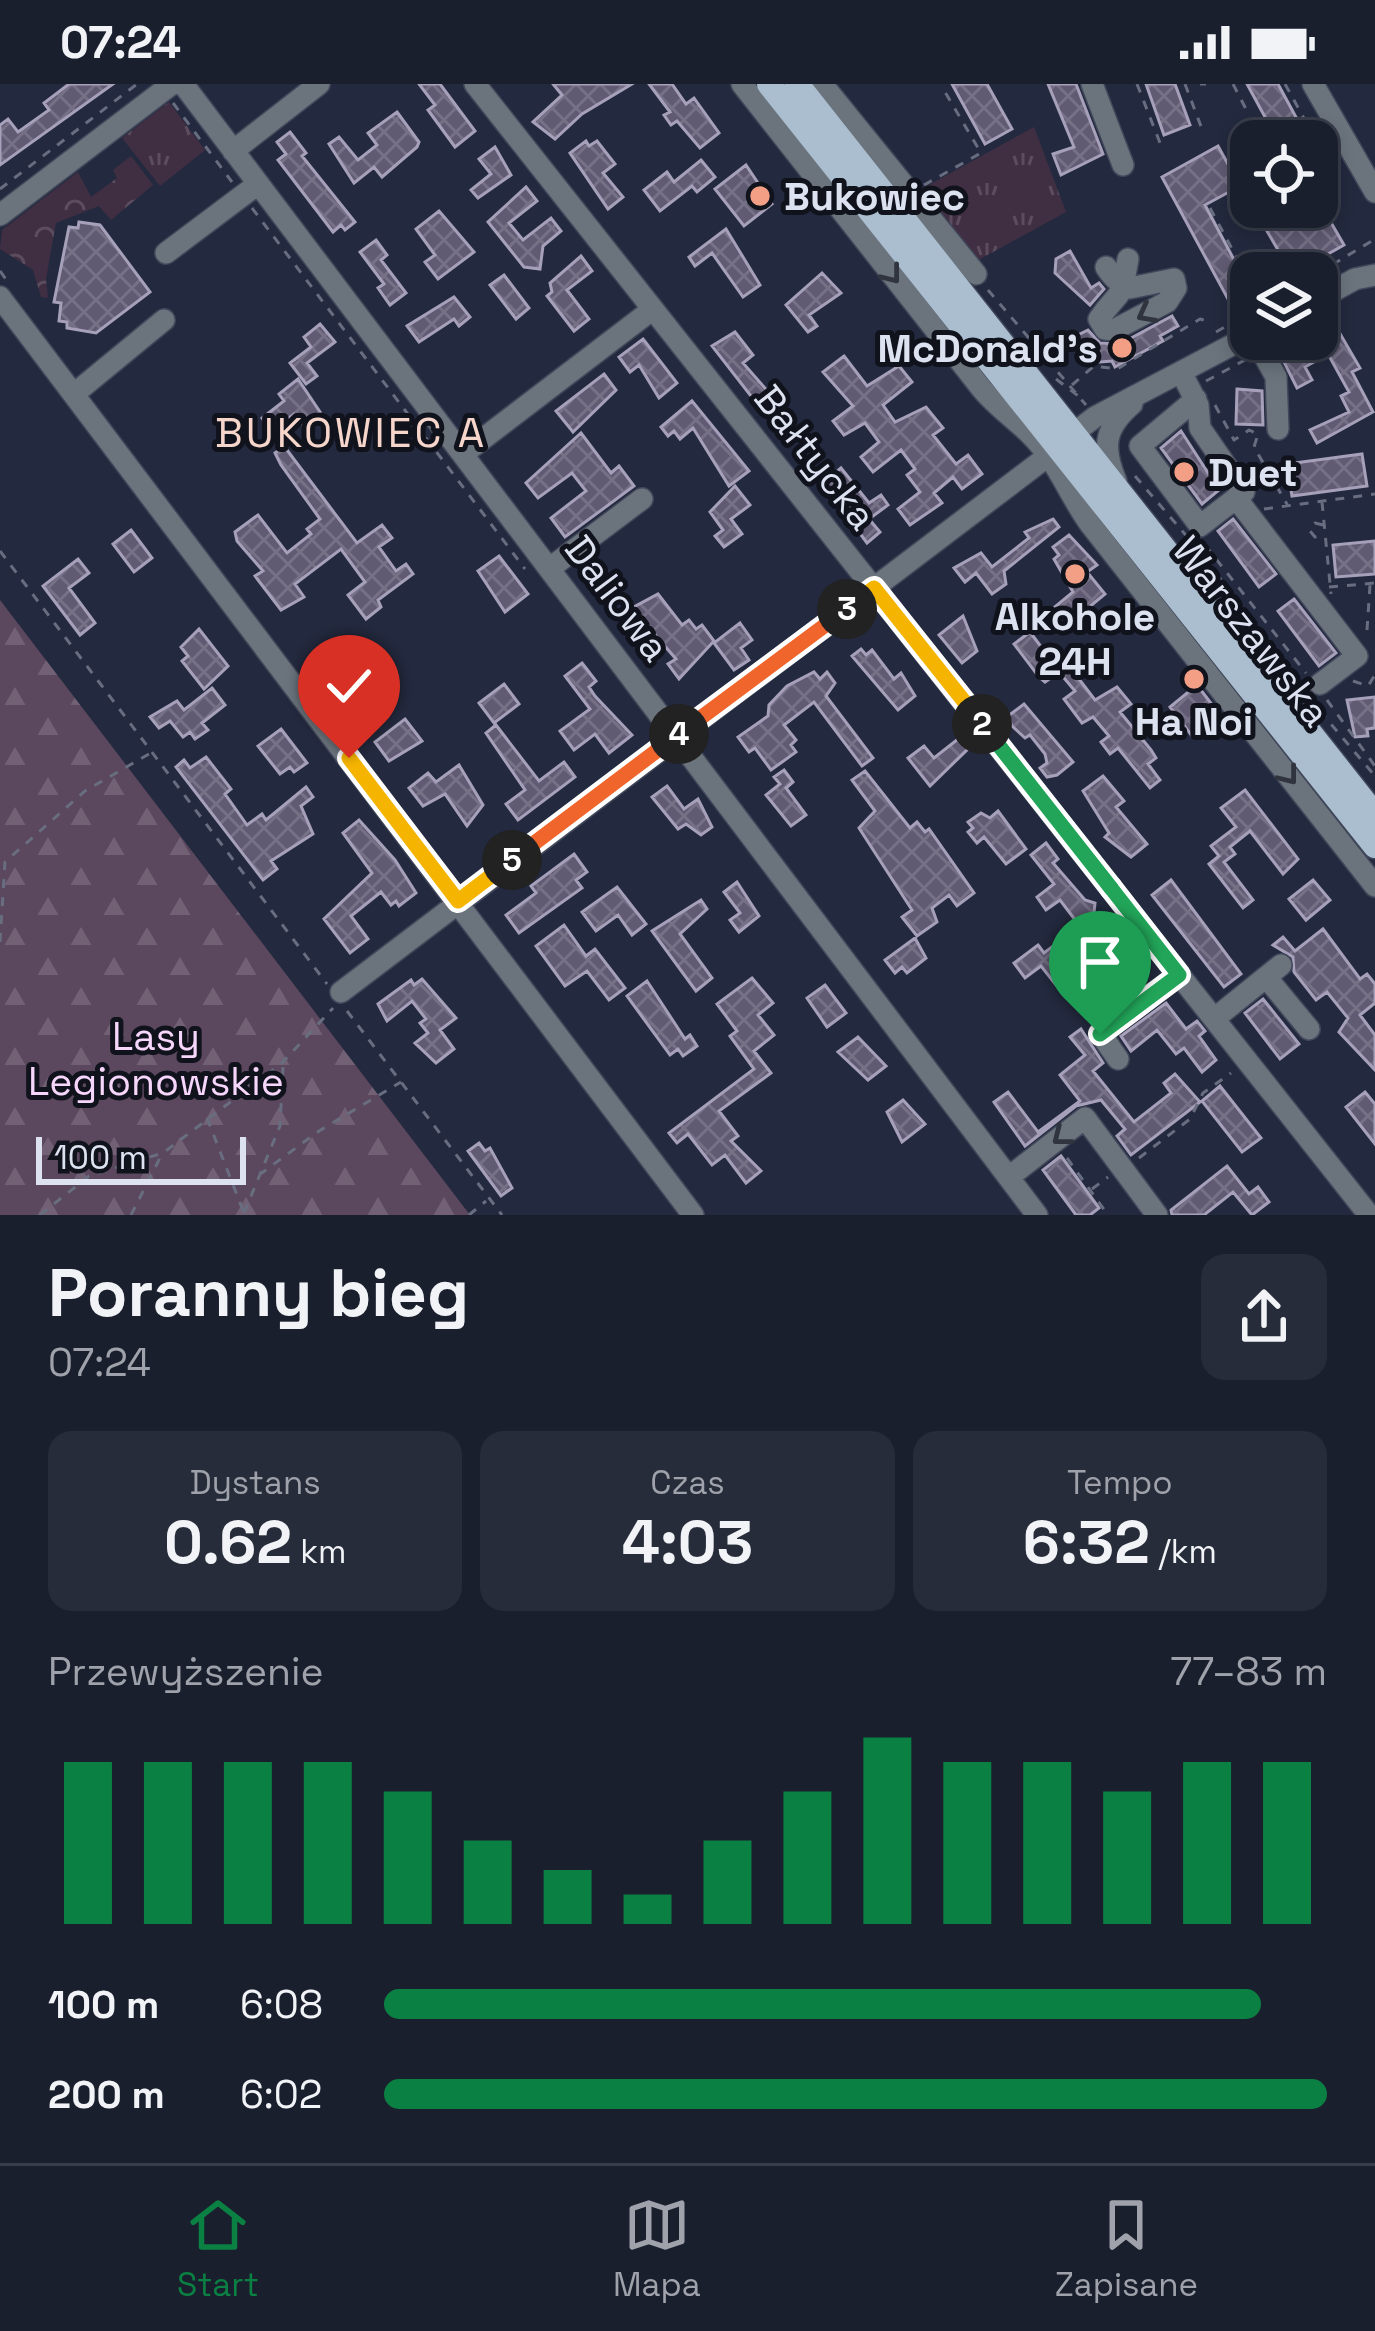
<!DOCTYPE html>
<html lang="pl">
<meta charset="utf-8">
<style>
body{margin:0;font-family:"Space Grotesk",sans-serif;background:#272c3a;color:#f1f3f6;height:100vh;display:flex;flex-direction:column;font-size:45px;white-space:nowrap}
*{box-sizing:border-box;margin:0}
p{font-size:39px;color:#9fa2aa}
.icon{flex:none;width:66px;height:66px;fill:none;stroke:currentColor;stroke-width:2;stroke-linecap:round;stroke-linejoin:round}
.map{position:relative;height:1131px;overflow:hidden}
.side{display:flex;flex-direction:column;background:#1a1f2e;flex:1}
.side>*{flex:none}
.tools{position:absolute;left:1230px;top:36px;display:grid;gap:24px}
.tools a{display:grid;place-items:center;width:108px;height:108px;border-radius:24px;background:#1a1f2e;box-shadow:0 6px 18px #0003,0 0 0 3px #383d4a;font-size:60px}
.scale{position:absolute;left:36px;bottom:30px;width:210px;box-sizing:border-box;padding-left:12px;border:6px solid #dde2f0;border-top:0;font-size:33px;line-height:42px;white-space:nowrap;color:#dde2f0;-webkit-text-stroke:9px #10121c;paint-order:stroke}
.pin{position:absolute;display:grid;place-items:center;width:102px;height:102px;color:#fff;margin:-123px -51px;border-radius:50% 50% 50% 0;rotate:-45deg;box-shadow:0 0 12px #0007}
.pin .icon{rotate:45deg}
.km{position:absolute;width:60px;height:60px;margin:-30px;border-radius:50%;background:#222;color:#fff;font-size:33px;line-height:60px;text-align:center}
.round{display:grid;place-items:center;flex:none;width:126px;height:126px;border-radius:24px;background:#272c3a}
.summary{display:flex;align-items:center;justify-content:space-between;height:204px;padding:0 48px}
h1{font-size:66px;font-weight:700;line-height:90px}
.figures{display:grid;grid-template-columns:repeat(3,1fr);gap:18px;height:204px;padding:12px 48px}
.figures div{display:grid;align-content:center;border-radius:24px;background:#272c3a;text-align:center}
.figures b{font-size:60px;font-weight:700}
.figures small{font-size:33px;font-weight:400}
.figures p{font-size:33px}
.chart{height:336px;padding:24px 48px}
.chart p{display:flex;justify-content:space-between}
.chart svg{width:100%;height:216px;margin-top:12px;stroke:#0b8043;stroke-width:6}
ul{padding:0 48px;list-style:none;font-size:39px}
li{display:grid;grid-template-columns:192px 144px 1fr;align-items:center;height:90px}
li i{height:30px;border-radius:15px;background:#0b8043}
.status{display:flex;justify-content:space-between;align-items:center;height:84px;padding:0 60px;background:#1a1f2e;direction:ltr}
.status svg{height:33px;fill:currentColor}
.menu{display:flex;justify-content:space-around;align-items:center;height:168px;border-top:3px solid #383d4a;background:#1a1f2e;font-size:33px;color:#9fa2aa}
.menu a{display:grid;justify-items:center;gap:6px}
.menu .current{color:#0b8043}
.map>svg:first-child{display:block}
.grass{fill:url(#grass-tufts)}
.forest{fill:url(#forest-firs)}
.park{fill:url(#park-crowns)}
.building{fill:url(#building-cross-hatch);stroke:#a7a0bb;stroke-width:3}
.lines{fill:none;stroke-linecap:round;stroke-linejoin:round}
.minor-casing{stroke:#41475a;stroke-width:24}
.major-casing{stroke:#41475a;stroke-width:27}
.path{stroke:#686e80;stroke-width:3;stroke-dasharray:9 9;stroke-linecap:butt}
.minor{stroke:#6b747d;stroke-width:21}
.major{stroke:#abbed0;stroke-width:24}
.oneway{stroke:#30343e}
.split-1-casing{stroke:#fff;stroke-width:24}
.split-2-casing{stroke:#fff;stroke-width:24}
.split-3-casing{stroke:#fff;stroke-width:24}
.split-4-casing{stroke:#fff;stroke-width:24}
.split-5-casing{stroke:#fff;stroke-width:24}
.split-6-casing{stroke:#fff;stroke-width:24}
.split-1{stroke:#22a559;stroke-width:15}
.split-2{stroke:#22a559;stroke-width:15}
.split-3{stroke:#f5b400;stroke-width:15}
.split-4{stroke:#f0652b;stroke-width:15}
.split-5{stroke:#f0652b;stroke-width:15}
.split-6{stroke:#f5b400;stroke-width:15}
.poi-dot{fill:#f39f85;stroke:#10121c;stroke-width:4.5}
.labels{text-anchor:middle;stroke-width:10;stroke-linejoin:round;paint-order:stroke}
.poi-label{font-size:39px;font-weight:bold;fill:#dde2f0;stroke:#10121c;text-anchor:start}
.street-label{font-size:39px;fill:#dde2f0;stroke:#10121c}
.park-label{font-size:39px;fill:#f7d6fb;stroke:#10121c}
.neighbourhood-label{font-size:42px;letter-spacing:3px;fill:#f6d5cb;stroke:#10121c}
</style>
<div class="status"><b>07:24</b><svg viewBox="0 0 49 12"><path d="M0 12V9h3v3zM5 12V6h3v6zM10 12V3h3v9zM15 12V0h3v12zM26 1h20v11H26zM47 4h2v5h-2z"/></svg></div>
<div class="map">
<svg width="1375" height="1131" viewBox="0 0 1375 1131">
<defs>
<pattern id="grass-tufts" width="24" height="20" patternUnits="userSpaceOnUse" patternTransform="scale(3)"><rect width="24" height="20" fill="#402e43"/><path d="M3 7l-1-3M5 7V3M7 7l1-3M15 17l-1-3M17 17v-4M19 17l1-3" fill="none" stroke="#5b4c5e"/></pattern>
<pattern id="forest-firs" width="22" height="20" patternUnits="userSpaceOnUse" patternTransform="scale(3)"><rect width="22" height="20" fill="#5b475e"/><path d="M5 1l3.5 6h-7zM16 11l3.5 6h-7z" fill="#726175"/></pattern>
<pattern id="park-crowns" width="20" height="18" patternUnits="userSpaceOnUse" patternTransform="scale(3)"><rect width="20" height="18" fill="#402e43"/><path d="M2 6a3 3 0 1 1 6 0M12 15a3 3 0 1 1 6 0" fill="none" stroke="#5b4c5e"/></pattern>
<pattern id="building-cross-hatch" width="8" height="8" patternUnits="userSpaceOnUse" patternTransform="scale(3)"><rect width="8" height="8" fill="#605a72"/><path d="M0 0l8 8M0 8l8-8" fill="none" stroke="#767186"/></pattern>
</defs>
<rect width="100%" height="100%" fill="#23293e"/>
<path class="grass" d="M169 18 205 66 160 102 122 54Z
M1034 43 1066 128 975 178 918 107Z"/>
<path class="forest" d="M0 516 470 1131H0Z"/>
<path class="park" d="M131 72 153 101 111 136 99 122 56 139 46 195 48 214 41 213 33 186 0 165 2 146 78 88 91 113 117 94 113 86Z"/>
<path class="building" d="M69 0H113L0 81V41L8 35 18 48 49 26 44 19Z
M419 0H440L475 47 455 63 428 26 435 21Z
M553 0H632L582 30 555 55 533 38 562 11Z
M649 0H672L686 20 694 14 719 49 700 64 677 37 671 41 664 31 670 28Z
M952 0H987L1012 45 985 60Z
M1048 0H1076L1103 70 1061 91 1053 70 1074 63Z
M1146 0H1175L1190 41 1164 51Z
M1247 0H1278L1304 48 1278 57Z
M397 28 419 58 417 63 382 93 374 83 354 99 329 60 339 53 358 76 377 61 368 49Z
M290 48 306 69 302 72 355 138 345 146 341 141 333 148 278 76 286 70 277 58Z
M586 57 589 62 597 57 615 80 603 89 623 113 608 125 570 69Z
M1218 62 1240 102 1205 121 1249 204 1228 215 1162 93Z
M495 63 511 91 478 114 471 106 491 90 479 75Z
M701 76 715 93 697 108 692 102 660 127 644 106 667 88 674 98Z
M746 81 772 120 744 142 715 105Z
M526 103 537 117 509 139 523 156 551 134 561 147 543 162 540 185 524 183 488 138Z
M1297 123H1322L1344 161 1294 189H1270L1265 180 1281 171 1264 142Z
M439 127 474 168 438 195 425 178 435 171 416 145Z
M79 138 100 141 150 208 96 249 67 244V238L59 237 61 219 54 218 69 143 78 144Z
M726 145 760 201 743 213 712 169 695 182 689 173Z
M376 156 387 171 381 176 406 209 390 221 378 204 384 200 360 168Z
M1070 167 1091 204 1099 199 1104 205 1090 221 1055 189 1056 175Z
M581 172 592 187 567 206 589 235 574 247 547 212 552 208 550 199Z
M822 189 841 209 809 231 817 242 808 248 786 221Z
M504 191 529 224 516 235 490 201Z
M454 213 470 233 459 242 454 235 419 258 407 242Z
M1172 232 1178 242 1160 252 1163 257 1115 283 1112 277 1088 279 1074 253 1088 246 1100 259 1120 260Z
M320 240 335 258 307 279 317 292 306 300 290 279 311 263 304 253Z
M1335 241 1360 284 1352 288 1373 328 1317 359 1310 346 1349 328 1341 312 1349 308 1328 270 1305 283 1312 296 1297 304 1277 264 1294 255H1328L1324 248Z
M735 248 753 271 743 279 786 328 772 339 712 262Z
M643 255 677 299 659 314 639 281 630 288 619 273Z
M844 272 867 302 899 282 912 298 883 321 895 338 926 323 943 344 933 351 956 380 968 371 982 390 962 405 953 393 934 409 942 419 910 441 898 425 920 408 907 391 915 385 901 366 873 388 861 373 879 358 865 339 844 351 833 337 853 322 823 288Z
M604 290 616 306 573 348 556 327Z
M298 295 320 328 303 341 294 330 272 347 262 334 284 317 279 310Z
M1237 305 1262 307 1263 341 1236 340Z
M692 317 749 387 729 402 693 344 680 355 674 347 668 352 661 343Z
M1181 347 1219 406 1202 420 1161 364Z
M581 349 611 389 619 382 634 402 565 453 551 434 586 407 572 389 538 414 526 399Z
M284 362 357 459 382 441 392 454 379 463 396 487 406 480 413 490 378 516 381 523 366 535 348 511 365 498 341 465 295 500 304 513 281 526 255 492 263 487 237 457 235 448 258 431 287 469 311 450 307 445 320 435 281 381 275 369Z
M1362 370 1367 402 1292 412 1287 380Z
M841 384 869 419 881 411 888 421 869 435 880 448 867 459 823 399Z
M735 402 750 421 731 435 742 450 724 463 715 452 723 446 710 428Z
M1053 435 1059 443 1004 487 1006 500 992 510 976 489 965 498 954 484 981 469 992 483 1029 454 1025 448Z
M1233 435 1276 490 1259 503 1218 447Z
M131 446 152 474 134 488 113 460Z
M1069 451 1097 481 1087 488 1105 510 1058 549 1044 532 1073 508 1054 475 1059 471 1053 463Z
M1375 457V490L1336 493 1333 461Z
M499 472 528 510 505 528 478 487Z
M78 475 89 489 69 504 95 539 80 551 43 502Z
M658 510 682 541 689 536 696 545 702 541 714 557 679 595 668 580 676 575 632 524Z
M1294 515 1336 569 1319 582 1278 527Z
M963 532 977 567 962 579 939 551Z
M740 539 752 556 741 564 749 576 734 586 714 559Z
M199 545 228 582 204 605 182 577 188 572 181 563Z
M1030 548 1045 568 1053 561 1095 616 1117 603 1131 620 1120 628 1151 666 1156 674 1148 680 1160 696 1150 704 1118 664 1110 670 1101 658 1109 652 1093 633 1082 639 1064 615 1075 607 1059 588 1045 598 1039 593 1014 560Z
M861 565 866 571 872 566 894 595 901 589 915 612 898 626 852 572Z
M582 579 596 597 589 603 595 612 632 651 609 669 595 650 574 666 560 647 590 625 565 592Z
M348 586 378 624 363 636 333 597Z
M814 588 820 595 827 588 835 599 826 612 873 674 862 682 814 618 784 641 796 656 791 661 796 668 771 686 755 664 749 668 738 653 768 632 769 621 787 602Z
M504 600 519 620 494 639 479 619Z
M1197 601 1223 635 1201 652H1192L1170 623Z
M212 604 225 621 202 639 208 646 195 655 190 648 183 653 170 637 159 644 150 633 177 617 184 626Z
M1375 613V644L1367 645 1368 652 1355 653 1347 616Z
M1024 620 1073 678 1057 691 1047 693 1040 684 1047 679 1045 670 1030 651 1025 654 1012 642 1008 632Z
M405 635 422 657 389 677 375 658Z
M496 641 539 697 564 678 575 693 518 736 506 720 525 706 486 649Z
M281 645 307 679 294 688 290 683 280 690 258 662Z
M962 652 970 663 930 702 908 674 924 662 934 674Z
M206 673 231 705 225 710 247 741 262 730 266 736 306 703 313 713 301 722 313 750 271 777 277 785 263 796 176 683 184 676 190 684Z
M459 681 483 721 467 742 445 710 423 722 409 704 428 689 436 698Z
M784 686 793 698 786 704 806 731 791 742 766 711 780 700 774 693Z
M865 687 910 744 917 738 925 748 929 745 974 809 957 822 949 811 932 824 937 838 917 852 902 833 912 826 859 744 875 727 852 696Z
M1103 692 1124 717 1116 723 1147 760 1131 773 1105 753 1109 749 1083 707Z
M667 702 684 725 698 715 712 743 701 751 686 740 678 745 652 713Z
M1245 706 1298 775 1283 790 1250 747 1230 763 1235 770 1224 778 1253 816 1243 824 1209 780 1219 772 1211 762 1236 743 1221 724Z
M998 727 1026 765 1006 780 984 753 977 759 968 748 973 744 968 738 981 729 990 734Z
M359 736 395 776 416 809 399 822 396 817 391 821 381 808 351 832 368 855 350 869 324 835 372 789 343 749Z
M1046 759 1058 775 1053 779 1085 816 1095 819 1094 829 1079 841 1060 816 1046 826 1037 813 1054 800 1031 771Z
M574 770 587 788 576 796 582 804 519 849 506 831 536 809 531 802Z
M1171 796 1241 890 1224 903 1152 811Z
M1313 796 1330 816 1306 836 1289 815Z
M737 798 759 832 739 848 730 836 740 829 724 808Z
M617 803 646 840 632 851 618 831 596 847 582 828Z
M701 816 707 825 680 850 712 894 696 907 652 847Z
M564 841 586 872 595 865 625 904 609 916 587 887 565 902 536 862Z
M1323 845 1360 895 1367 890 1375 900V919L1360 931 1375 951V986L1339 948 1348 934 1327 908 1316 916 1294 888 1293 873 1273 861 1283 853 1295 867Z
M915 854 926 874 907 889 902 883 895 889 885 876Z
M1038 861 1044 869 1052 863 1078 901 1064 911 1041 882 1025 894 1014 879Z
M752 894 773 919 758 931 774 951 754 967 771 989 719 1027 738 1052 731 1057 761 1087 746 1099 725 1071 712 1081 688 1050 677 1059 669 1049 754 985 730 952 737 947 717 920Z
M422 895 456 934 440 946 454 965 436 979 415 959 428 949 420 939 426 935 412 917 387 937 378 920 411 896 414 901Z
M647 897 685 955 690 951 697 962 683 972 678 965 670 971 627 912Z
M825 901 846 929 827 943 807 914Z
M1263 915 1299 960 1280 975 1245 929Z
M1166 919 1186 945 1197 937 1205 947 1199 952 1216 976 1202 988 1184 964 1176 970 1157 946 1131 967 1121 952Z
M1081 945 1103 979 1093 987 1134 1038 1171 1009 1164 999 1175 990 1200 1018 1131 1071 1117 1052 1125 1045 1101 1016 1076 1022 1025 1062 994 1018 1008 1008 1038 1048 1080 1017 1060 991 1085 971 1070 953Z
M858 953 886 982 868 996 838 968Z
M1220 1002 1261 1054 1242 1068 1202 1017Z
M1365 1008 1375 1020V1060L1346 1023Z
M903 1016 925 1040 902 1058 887 1028Z
M479 1059 485 1067 490 1064 512 1104 501 1112 468 1067Z
M1061 1072 1099 1124 1090 1131H1076L1043 1086Z
M1227 1082 1249 1110 1258 1103 1269 1118 1252 1131 1233 1108 1204 1131H1172L1171 1126Z"/>
<g class="lines">
<defs>
<path id="minor" d="M183 0 1037 1131
M475 0 1369 1131
M742 0 982 305C997 323 1015 335 1031 351 1058 378 1069 411 1090 440L1375 802
M822 0 976 190
M1092 0 1123 81
M1313 0 1375 108
M233 67 319 0
M0 131 172 0
M166 169 258 100
M1106 183C1113 194 1119 199 1130 204L1174 195 1176 204 1167 218 1114 246 1105 245 1099 235C1122 202 1120 221 1128 175
M0 213 693 1131
M1317 216 1355 195 1375 191
M1255 255 1276 293 1278 345
M1181 288 1198 321 1200 344 1244 408 1200 442 1140 362 1196 315
M74 310 164 236
M1071 365 1074 349 1095 333 1251 251
M463 370 653 225
M1116 397C1102 363 1104 344 1132 320
M1236 414 1357 572 1320 600
M550 484 642 415
M1266 893 1309 945
M341 908 1048 372
M1214 935 1281 881
M1118 975 1100 949 1179 891
M1009 1093 1085 1034 1157 1131"/>
<path id="major" d="M769 0 1375 762
M797 0 1375 731"/>
</defs>
<use href="#minor" class="minor-casing"/>
<use href="#major" class="major-casing"/>
<path class="path" d="M1137 0 1162 64
M1185 0 1202 45
M1200 0H1206
M1233 0 1247 27
M1285 0 1316 56
M173 19 232 98
M1317 58 1333 72
M924 101 981 69 945 8
M0 105 137 0
M252 124 525 485
M1210 124 1251 200
M0 187 8 198
M1317 190 1375 155
M988 206 1086 321
M1216 248 1251 228
M1056 295 1081 314
M1206 297 1245 276
M1072 301 1094 282 1117 285 1200 235 1211 238
M1215 321 1234 356 1249 346 1258 350 1254 363 1288 422
M1135 392 1202 470 1303 606
M1322 418 1331 510
M1264 425 1375 410
M1323 441 1315 439 1310 447 1315 453 1324 450
M1205 461 1306 589
M0 467 327 900
M1329 503 1375 499
M1367 546 1370 501
M1353 597 1368 602 1375 591
M1308 613 1375 692
M1327 616 1375 682
M0 858 5 778 85 707 149 670
M347 927 502 1131
M207 1034 244 1129
M1067 1074 1108 1131
M1139 1074 1190 1035 1203 1009 1231 989
M259 1091 319 1047 401 998
M1092 1105 1108 1093
M244 1129 280 1042 283 983
M40 1131 89 1092 163 1069 282 979 333 924
M131 1131 162 1070
M469 1131 486 1117"/>
<use href="#minor" class="minor"/>
<use href="#major" class="major"/>
</g>
<defs><path id="oneway-chevron" d="M-2-3.5L2.5 0L-2 3.5" fill="none" stroke-width="1.6" stroke-linecap="round" stroke-linejoin="round" transform="scale(3)"/></defs>
<g class="oneway">
<use href="#oneway-chevron" transform="translate(892 191) rotate(52)"/>
<use href="#oneway-chevron" transform="translate(1146 230) rotate(152)"/>
<use href="#oneway-chevron" transform="translate(1289 692) rotate(52)"/>
<use href="#oneway-chevron" transform="translate(1061 1053) rotate(142)"/>
</g>
<g class="lines">
<defs>
<path id="split-1" d="M1100 950 1179 891 1111 804"/>
<path id="split-2" d="M982 640 1111 804"/>
<path id="split-3" d="M847 525 874 504 982 640"/>
<path id="split-4" d="M679 650 847 525"/>
<path id="split-5" d="M512 776 679 650"/>
<path id="split-6" d="M349 674 458 817 512 776"/>
</defs>
<use href="#split-1" class="split-1-casing"/>
<use href="#split-2" class="split-2-casing"/>
<use href="#split-3" class="split-3-casing"/>
<use href="#split-4" class="split-4-casing"/>
<use href="#split-5" class="split-5-casing"/>
<use href="#split-6" class="split-6-casing"/>
<use href="#split-1" class="split-1"/>
<use href="#split-2" class="split-2"/>
<use href="#split-3" class="split-3"/>
<use href="#split-4" class="split-4"/>
<use href="#split-5" class="split-5"/>
<use href="#split-6" class="split-6"/>
</g>
<g class="poi-dot">
<circle cx="760" cy="112" r="12"/>
<circle cx="1122" cy="264" r="12"/>
<circle cx="1184" cy="388" r="12"/>
<circle cx="1075" cy="490" r="12"/>
<circle cx="1194" cy="595" r="12"/>
</g>
<g class="labels">
<g class="poi-label">
<text x="784" y="126">Bukowiec</text>
<text x="1098" y="278" text-anchor="end">McDonald's</text>
<text x="1208" y="402">Duet</text>
<text x="1075" y="546" text-anchor="middle">Alkohole<tspan x="1075" dy="45">24H</tspan></text>
<text x="1194" y="651" text-anchor="middle">Ha Noi</text>
</g>
<g class="street-label">
<text transform="translate(816 373) rotate(52)" y="14">Bałtycka</text>
<text transform="translate(618 514) rotate(53)" y="14">Daliowa</text>
<text transform="translate(1252 547) rotate(52)" y="14">Warszawska</text>
</g>
<g class="park-label">
<text x="156" y="966">Lasy<tspan x="156" dy="45">Legionowskie</tspan></text>
</g>
<g class="neighbourhood-label">
<text x="351" y="363">BUKOWIEC A</text>
</g>
</g>
</svg>
<div class="tools">
<a><svg class="icon" aria-label="locate" viewBox="0 0 24 24"><circle cx="12" cy="12" r="6"/><path d="M12 2v4M12 18v4M2 12h4M18 12h4"/></svg></a>
<a><svg class="icon" aria-label="layers" viewBox="0 0 24 24"><path d="M12 4l9 5-9 5-9-5zM3 14l9 5 9-5"/></svg></a>
</div>
<div class="scale">100 m</div>
<div class="pin" style="left:1100px;top:950px;background:#1e9e55"><svg class="icon" aria-label="arrive" viewBox="0 0 24 24"><path d="M6 21V4h12l-3 4 3 4H6"/></svg></div>
<div class="pin" style="left:349px;top:674px;background:#d93025"><svg class="icon" aria-label="check" viewBox="0 0 24 24"><path d="M5 12l5 5 9-10"/></svg></div>
<b class="km" style="left:982px;top:640px">2</b>
<b class="km" style="left:847px;top:525px">3</b>
<b class="km" style="left:679px;top:650px">4</b>
<b class="km" style="left:512px;top:776px">5</b>
</div>
<section class="side">
<div class="summary"><div><h1>Poranny bieg</h1><p>07:24</p></div><a class="round"><svg class="icon" aria-label="share" viewBox="0 0 24 24"><path d="M12 15V3M7 8l5-5 5 5M5 13v7h14v-7"/></svg></a></div>
<div class="figures">
<div><p>Dystans</p><b>0.62<small> km</small></b></div>
<div><p>Czas</p><b>4:03</b></div>
<div><p>Tempo</p><b>6:32<small> /km</small></b></div>
</div>
<div class="chart"><p><span>Przewyższenie</span>77–83 m</p>
<svg viewBox="0 0 160 44" preserveAspectRatio="none"><path d="M5 44V11M15 44V11M25 44V11M35 44V11M45 44V17M55 44V27M65 44V33M75 44V38M85 44V27M95 44V17M105 44V6M115 44V11M125 44V11M135 44V17M145 44V11M155 44V11"/></svg>
</div>
<ul>
<li><b>100 m</b>6:08<i style="width:93%"></i></li>
<li><b>200 m</b>6:02<i style="width:100%"></i></li>
</ul>
</section>
<nav class="menu">
<a class="current"><svg class="icon" aria-label="home" viewBox="0 0 24 24"><path d="M3 11l9-7 9 7M6 9v11h12V9"/></svg>Start</a>
<a><svg class="icon" aria-label="map" viewBox="0 0 24 24"><path d="M3 6l6-2 6 2 6-2v14l-6 2-6-2-6 2zM9 4v14M15 6v14"/></svg>Mapa</a>
<a><svg class="icon" aria-label="saved" viewBox="0 0 24 24"><path d="M7 4h10v16l-5-4-5 4z"/></svg>Zapisane</a>
</nav>
